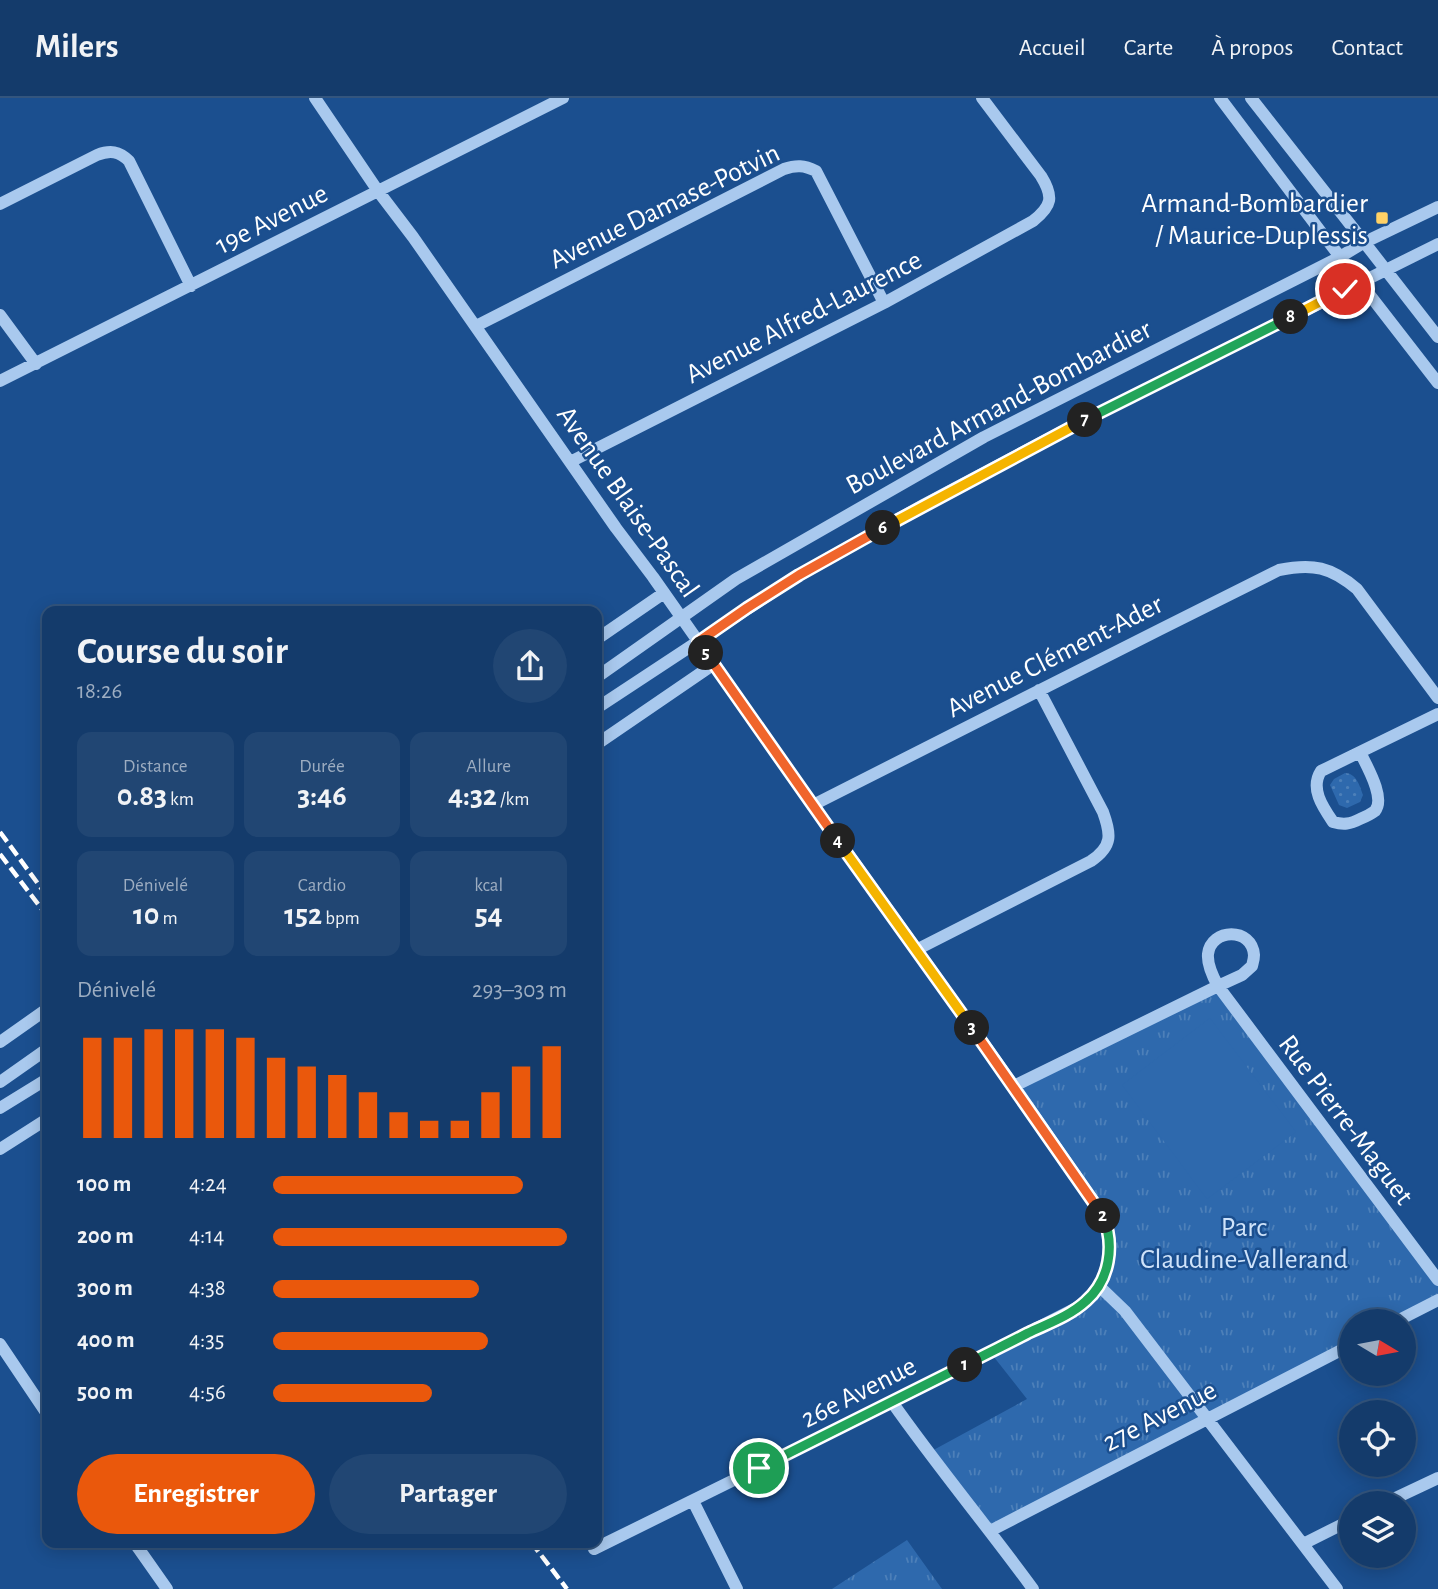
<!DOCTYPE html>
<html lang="fr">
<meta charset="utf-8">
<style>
body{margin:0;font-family:"Alegreya Sans",sans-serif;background:#214673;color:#f1f3f6;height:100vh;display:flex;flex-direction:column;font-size:26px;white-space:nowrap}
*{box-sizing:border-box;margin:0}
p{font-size:23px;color:#9dadc1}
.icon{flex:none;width:38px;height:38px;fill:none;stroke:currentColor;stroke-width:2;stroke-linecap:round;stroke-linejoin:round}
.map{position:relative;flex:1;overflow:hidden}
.side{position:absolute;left:42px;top:508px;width:560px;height:942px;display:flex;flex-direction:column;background:#143b6b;border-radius:14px;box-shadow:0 4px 18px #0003,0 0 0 2px #33557e}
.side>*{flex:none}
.needle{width:46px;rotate:100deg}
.tools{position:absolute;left:1339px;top:1211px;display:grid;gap:14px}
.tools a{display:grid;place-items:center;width:77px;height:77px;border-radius:50%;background:#143b6b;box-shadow:0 4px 18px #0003,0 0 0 2px #33557e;font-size:35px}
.pin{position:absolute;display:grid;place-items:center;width:60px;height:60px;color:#fff;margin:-30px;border:4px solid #fff;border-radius:50%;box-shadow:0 2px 7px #0007}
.km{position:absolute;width:35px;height:35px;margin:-18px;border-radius:50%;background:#222;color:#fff;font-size:19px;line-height:35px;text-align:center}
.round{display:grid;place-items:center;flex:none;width:74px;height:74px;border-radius:37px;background:#214673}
.overview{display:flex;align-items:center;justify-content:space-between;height:119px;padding:0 35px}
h1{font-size:38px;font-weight:700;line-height:52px}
.figures{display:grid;grid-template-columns:repeat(3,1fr);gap:10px;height:119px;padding:7px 35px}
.figures div{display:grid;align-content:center;border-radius:14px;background:#214673;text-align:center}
.figures b{font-size:30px;font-weight:700}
.figures small{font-size:19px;font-weight:400}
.figures p{font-size:19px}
.chart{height:196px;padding:14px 35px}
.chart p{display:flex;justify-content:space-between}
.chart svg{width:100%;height:126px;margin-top:7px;stroke:#ea580c;stroke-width:6}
.cta{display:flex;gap:14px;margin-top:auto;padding:14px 35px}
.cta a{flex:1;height:80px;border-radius:42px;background:#ea580c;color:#fff;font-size:28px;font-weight:700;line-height:80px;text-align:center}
.cta a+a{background:#214673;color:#f1f3f6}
ul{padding:0 35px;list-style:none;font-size:23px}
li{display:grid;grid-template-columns:112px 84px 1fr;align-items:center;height:52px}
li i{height:18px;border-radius:9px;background:#ea580c}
header{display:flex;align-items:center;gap:42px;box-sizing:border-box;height:98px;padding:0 35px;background:#143b6b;border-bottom:2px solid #33557e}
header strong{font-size:33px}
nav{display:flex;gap:38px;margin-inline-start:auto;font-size:24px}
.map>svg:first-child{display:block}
.grass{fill:url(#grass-dots)}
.park{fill:url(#park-tufts)}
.pitch{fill:#2e69ad}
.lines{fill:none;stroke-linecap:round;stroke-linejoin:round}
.minor{stroke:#a9c9ee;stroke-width:12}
.rail{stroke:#fff;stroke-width:4.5;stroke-dasharray:12 5;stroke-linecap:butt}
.split-1-casing{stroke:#fff;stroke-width:14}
.split-2-casing{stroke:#fff;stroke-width:14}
.split-3-casing{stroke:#fff;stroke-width:14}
.split-4-casing{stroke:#fff;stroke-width:14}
.split-5-casing{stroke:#fff;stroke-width:14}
.split-6-casing{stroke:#fff;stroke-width:14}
.split-7-casing{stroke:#fff;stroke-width:14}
.split-8-casing{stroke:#fff;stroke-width:14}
.split-9-casing{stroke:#fff;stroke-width:14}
.split-1{stroke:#22a559;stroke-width:9}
.split-2{stroke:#22a559;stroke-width:9}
.split-3{stroke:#f0652b;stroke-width:9}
.split-4{stroke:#f5b400;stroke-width:9}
.split-5{stroke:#f0652b;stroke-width:9}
.split-6{stroke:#f0652b;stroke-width:9}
.split-7{stroke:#f5b400;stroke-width:9}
.split-8{stroke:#22a559;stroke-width:9}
.split-9{stroke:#f5b400;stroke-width:9}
.poi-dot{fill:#ffd166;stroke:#1b4f8f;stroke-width:2.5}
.labels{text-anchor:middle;stroke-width:5;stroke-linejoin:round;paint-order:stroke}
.poi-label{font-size:28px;fill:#fff;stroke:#1b4f8f;text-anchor:end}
.street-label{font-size:28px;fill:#fff;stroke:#1b4f8f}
.park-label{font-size:28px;fill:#cfe3fa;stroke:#1b4f8f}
</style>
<header>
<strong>Milers</strong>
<nav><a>Accueil</a><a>Carte</a><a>À propos</a><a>Contact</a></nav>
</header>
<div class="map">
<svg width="1438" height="1491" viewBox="0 0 1438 1491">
<defs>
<pattern id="grass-dots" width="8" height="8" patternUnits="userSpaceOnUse" patternTransform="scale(1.75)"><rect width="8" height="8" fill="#2e69ad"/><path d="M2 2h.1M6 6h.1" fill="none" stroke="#4d80b9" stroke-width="1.8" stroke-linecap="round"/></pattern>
<pattern id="park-tufts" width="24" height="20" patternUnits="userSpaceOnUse" patternTransform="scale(1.75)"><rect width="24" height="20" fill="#2e69ad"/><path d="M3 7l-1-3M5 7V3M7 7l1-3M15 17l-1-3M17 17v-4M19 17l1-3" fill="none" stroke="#4d80b9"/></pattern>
</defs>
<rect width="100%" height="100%" fill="#1b4f8f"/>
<path class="grass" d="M1345 675C1356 675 1360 688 1363 697L1360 704 1347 710 1339 707 1330 687 1334 681Z"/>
<path class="park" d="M1218 888 1438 1182V1202L1397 1223H1351V1247L990 1433 928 1355 1027 1301 990 1254 1058 1220 1099 1188 1110 1140 1014 988Z
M907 1442 942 1491H832Z"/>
<path class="pitch" d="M1210 920 1296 1034 1207 1101 1122 987Z"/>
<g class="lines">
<path class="minor" d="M315 0 378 93 413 139 616 430 653 479 813 707 1014 988 1102 1116C1117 1150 1109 1185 1080 1208L892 1304 594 1451
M1220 0 1324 138 1438 285
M1251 0C1314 80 1376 159 1438 239
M0 106 97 57C110 52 119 53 129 63L191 188
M0 217 36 266
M476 228 784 71C796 67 804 67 816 73L884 205
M0 283 563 0
M570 364 884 205 1033 123C1052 108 1054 99 1041 78L982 0
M597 541 664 495
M597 579 736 481 984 339 1340 159 1363 145 1438 109
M597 610 799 477 925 406 1065 332 1438 146
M597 646 714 566
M1360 654C1366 667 1386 700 1375 713 1371 716 1365 719 1360 721 1350 726 1344 727 1333 724 1322 708 1310 690 1321 673L1438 616
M813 707 1159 532 1279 472C1313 465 1331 469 1357 491L1438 600
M916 852 1091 763C1113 748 1111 736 1103 714L1039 592
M0 944 47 911
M0 984 47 951
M1014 988 1218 888 1242 877 1252 868C1253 864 1254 861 1254 857 1252 829 1211 830 1208 856 1207 867 1213 879 1218 888L1438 1182
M0 1010 47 981
M0 1051 47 1021
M1099 1188 1125 1213 1337 1491
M1397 1223 1438 1202
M0 1246 47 1316
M892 1304C937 1368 987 1428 1033 1491
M693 1403 737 1491
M1385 1405 1438 1380
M990 1433 1351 1247
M134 1444 167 1491
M1303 1446 1351 1422"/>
<path class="rail" d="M0 734 47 798
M0 756 47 818
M531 1444 567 1491"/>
</g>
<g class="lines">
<defs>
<path id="split-1" d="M759 1370 965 1267"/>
<path id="split-2" d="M965 1267C986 1256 1007 1246 1028 1235 1047 1226 1070 1218 1086 1203 1110 1182 1115 1147 1103 1118"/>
<path id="split-3" d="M972 930 1103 1118"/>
<path id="split-4" d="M838 743 972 930"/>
<path id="split-5" d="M706 555 838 743"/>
<path id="split-6" d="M706 555 698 544 747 510 799 477 883 430"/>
<path id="split-7" d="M883 430 1085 322"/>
<path id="split-8" d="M1085 322 1291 219"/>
<path id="split-9" d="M1291 219 1345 191"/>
</defs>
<use href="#split-1" class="split-1-casing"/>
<use href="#split-2" class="split-2-casing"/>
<use href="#split-3" class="split-3-casing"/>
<use href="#split-4" class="split-4-casing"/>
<use href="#split-5" class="split-5-casing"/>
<use href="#split-6" class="split-6-casing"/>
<use href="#split-7" class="split-7-casing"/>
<use href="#split-8" class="split-8-casing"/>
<use href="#split-9" class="split-9-casing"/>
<use href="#split-1" class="split-1"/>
<use href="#split-2" class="split-2"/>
<use href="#split-3" class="split-3"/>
<use href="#split-4" class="split-4"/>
<use href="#split-5" class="split-5"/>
<use href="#split-6" class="split-6"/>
<use href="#split-7" class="split-7"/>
<use href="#split-8" class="split-8"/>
<use href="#split-9" class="split-9"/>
</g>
<rect class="poi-dot" x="1375" y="113" width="14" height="14" rx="3.5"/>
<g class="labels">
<g class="poi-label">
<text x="1368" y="114">Armand-Bombardier<tspan x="1368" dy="32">/ Maurice-Duplessis</tspan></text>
</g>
<g class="street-label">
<text transform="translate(664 107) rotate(-26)" y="10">Avenue Damase-Potvin</text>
<text transform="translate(271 120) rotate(-27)" y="10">19e Avenue</text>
<text transform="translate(803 218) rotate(-27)" y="10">Avenue Alfred-Laurence</text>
<text transform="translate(998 308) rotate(-28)" y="10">Boulevard Armand-Bombardier</text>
<text transform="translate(629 403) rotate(55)" y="10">Avenue Blaise-Pascal</text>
<text transform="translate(1054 557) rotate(-27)" y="10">Avenue Clément-Ader</text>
<text transform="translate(1347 1021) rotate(53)" y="10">Rue Pierre-Maguet</text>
<text transform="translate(858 1293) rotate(-27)" y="10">26e Avenue</text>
<text transform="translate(1159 1317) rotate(-27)" y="10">27e Avenue</text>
</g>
<g class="park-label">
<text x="1244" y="1138">Parc<tspan x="1244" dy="32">Claudine-Vallerand</tspan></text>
</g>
</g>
</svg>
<div class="tools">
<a><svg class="needle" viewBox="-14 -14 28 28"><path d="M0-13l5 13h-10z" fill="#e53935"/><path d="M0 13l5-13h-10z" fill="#9dadc1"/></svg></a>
<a><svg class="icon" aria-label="locate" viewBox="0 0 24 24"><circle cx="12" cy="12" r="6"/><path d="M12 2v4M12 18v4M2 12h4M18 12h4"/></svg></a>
<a><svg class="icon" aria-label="layers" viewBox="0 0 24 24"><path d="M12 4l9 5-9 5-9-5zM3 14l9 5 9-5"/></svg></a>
</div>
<div class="pin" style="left:759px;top:1370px;background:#1e9e55"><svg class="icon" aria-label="arrive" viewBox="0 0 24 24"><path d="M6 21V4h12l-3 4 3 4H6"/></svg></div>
<div class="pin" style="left:1345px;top:191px;background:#d93025"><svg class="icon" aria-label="check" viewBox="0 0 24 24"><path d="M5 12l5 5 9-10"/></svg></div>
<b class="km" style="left:965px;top:1267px">1</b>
<b class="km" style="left:1103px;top:1118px">2</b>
<b class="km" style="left:972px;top:930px">3</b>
<b class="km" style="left:838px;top:743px">4</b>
<b class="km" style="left:706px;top:555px">5</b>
<b class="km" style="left:883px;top:430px">6</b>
<b class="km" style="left:1085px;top:322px">7</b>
<b class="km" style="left:1291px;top:219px">8</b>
<section class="side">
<div class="overview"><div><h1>Course du soir</h1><p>18:26</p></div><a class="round"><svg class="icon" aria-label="share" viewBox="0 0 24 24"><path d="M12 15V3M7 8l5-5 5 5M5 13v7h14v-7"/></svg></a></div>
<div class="figures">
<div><p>Distance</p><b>0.83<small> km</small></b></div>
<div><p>Durée</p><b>3:46</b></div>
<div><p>Allure</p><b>4:32<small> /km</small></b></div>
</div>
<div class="figures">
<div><p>Dénivelé</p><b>10<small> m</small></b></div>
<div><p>Cardio</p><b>152<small> bpm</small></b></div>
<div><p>kcal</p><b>54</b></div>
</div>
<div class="chart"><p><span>Dénivelé</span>293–303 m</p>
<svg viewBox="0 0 160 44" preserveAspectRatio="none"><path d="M5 44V9M15 44V9M25 44V6M35 44V6M45 44V6M55 44V9M65 44V16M75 44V19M85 44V22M95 44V28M105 44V35M115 44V38M125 44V38M135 44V28M145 44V19M155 44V12"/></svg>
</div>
<ul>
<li><b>100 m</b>4:24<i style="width:85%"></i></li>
<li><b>200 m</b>4:14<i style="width:100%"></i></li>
<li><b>300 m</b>4:38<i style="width:70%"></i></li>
<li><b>400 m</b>4:35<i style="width:73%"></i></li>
<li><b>500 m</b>4:56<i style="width:54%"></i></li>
</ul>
<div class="cta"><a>Enregistrer</a><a>Partager</a></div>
</section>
</div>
